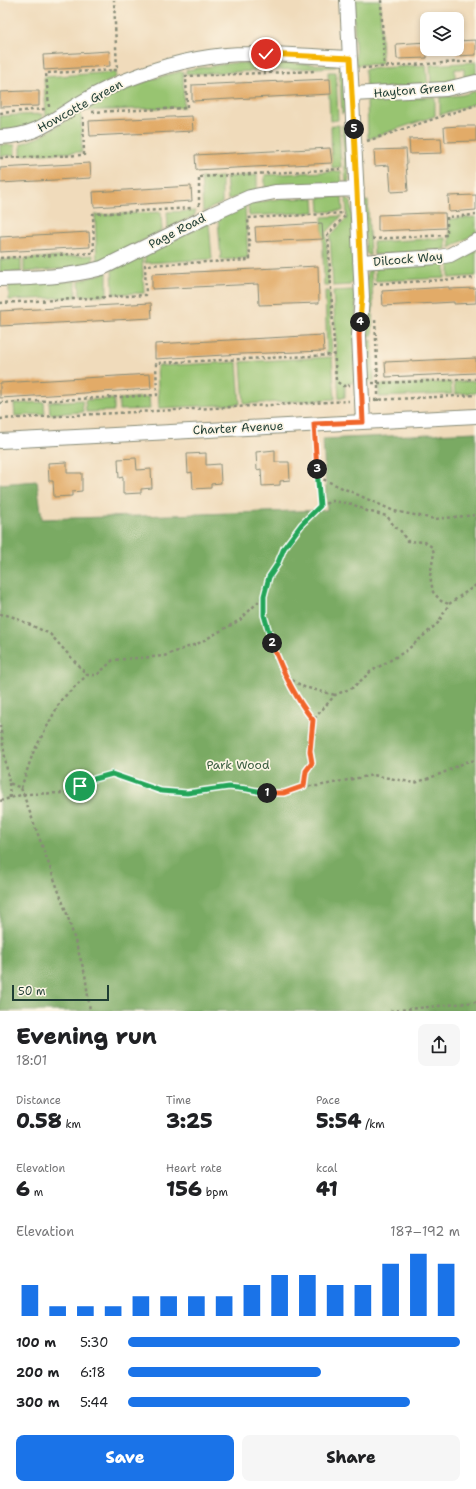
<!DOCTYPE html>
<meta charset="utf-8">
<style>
body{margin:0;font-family:"Shantell Sans",sans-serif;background:#f6f6f6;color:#202124;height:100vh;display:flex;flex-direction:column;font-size:15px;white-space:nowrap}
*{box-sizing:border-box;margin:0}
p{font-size:13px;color:#757577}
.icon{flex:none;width:22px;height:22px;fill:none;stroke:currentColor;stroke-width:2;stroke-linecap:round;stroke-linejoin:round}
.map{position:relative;height:1011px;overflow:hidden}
.drawer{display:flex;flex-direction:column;background:#fff;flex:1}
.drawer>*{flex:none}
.controls{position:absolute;left:420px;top:12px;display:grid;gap:8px}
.controls a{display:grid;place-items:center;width:44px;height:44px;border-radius:8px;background:#fff;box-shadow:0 2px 6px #0003;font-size:20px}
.scale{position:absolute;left:12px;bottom:10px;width:97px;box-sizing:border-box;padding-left:4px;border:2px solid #1f3d34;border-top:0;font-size:11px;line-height:14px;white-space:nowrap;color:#1f3d34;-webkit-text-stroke:3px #fcf5e5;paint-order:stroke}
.pin{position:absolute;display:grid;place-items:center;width:34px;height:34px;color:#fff;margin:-17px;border:2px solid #fff;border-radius:50%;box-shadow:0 1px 4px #0007}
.km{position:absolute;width:20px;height:20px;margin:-10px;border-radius:50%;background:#222;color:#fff;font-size:11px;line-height:20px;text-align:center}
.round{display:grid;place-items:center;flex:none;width:42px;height:42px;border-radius:8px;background:#f6f6f6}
.overview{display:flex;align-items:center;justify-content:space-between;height:68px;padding:0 16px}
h1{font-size:22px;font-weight:800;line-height:30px}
.metrics{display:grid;grid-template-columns:repeat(3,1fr);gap:6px;height:68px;padding:4px 16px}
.metrics div{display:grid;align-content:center}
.metrics b{font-size:20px;font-weight:800}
.metrics small{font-size:11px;font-weight:400}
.metrics p{font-size:11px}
.chart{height:112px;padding:8px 16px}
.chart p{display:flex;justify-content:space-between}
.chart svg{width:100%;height:72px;margin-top:4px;stroke:#1a73e8;stroke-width:6}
.action{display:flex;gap:8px;margin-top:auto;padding:8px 16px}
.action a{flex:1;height:46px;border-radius:8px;background:#1a73e8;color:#fff;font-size:16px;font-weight:800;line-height:46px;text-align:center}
.action a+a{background:#f6f6f6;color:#202124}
ul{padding:0 16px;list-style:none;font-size:13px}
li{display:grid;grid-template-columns:64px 48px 1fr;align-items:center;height:30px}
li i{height:10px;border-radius:5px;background:#1a73e8}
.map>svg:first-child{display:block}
.green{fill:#98c471;stroke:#5c8052}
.forest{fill:#7aaa63;stroke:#4c744c}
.building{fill:#e2ab68}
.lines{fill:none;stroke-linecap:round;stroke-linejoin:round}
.minor-casing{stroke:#888c78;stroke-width:16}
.path{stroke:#888c78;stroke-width:2.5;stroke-dasharray:3 3;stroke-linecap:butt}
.minor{stroke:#fff;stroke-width:14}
.split-1-casing{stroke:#fff;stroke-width:8}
.split-2-casing{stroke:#fff;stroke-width:8}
.split-3-casing{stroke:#fff;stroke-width:8}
.split-4-casing{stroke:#fff;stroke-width:8}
.split-5-casing{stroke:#fff;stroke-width:8}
.split-6-casing{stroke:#fff;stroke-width:8}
.split-1{stroke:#22a559;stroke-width:5}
.split-2{stroke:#f0652b;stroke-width:5}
.split-3{stroke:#22a559;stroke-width:5}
.split-4{stroke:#f0652b;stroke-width:5}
.split-5{stroke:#f5b400;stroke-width:5}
.split-6{stroke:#f5b400;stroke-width:5}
.labels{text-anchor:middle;stroke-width:3.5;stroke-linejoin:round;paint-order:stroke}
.street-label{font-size:12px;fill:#1f3d34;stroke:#fcf5e5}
.park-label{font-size:12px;fill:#3d5f43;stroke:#fcf5e5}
</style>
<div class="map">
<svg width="476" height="1011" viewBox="0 0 476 1011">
<rect width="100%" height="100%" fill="#fcf5e5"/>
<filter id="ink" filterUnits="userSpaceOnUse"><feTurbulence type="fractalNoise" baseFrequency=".025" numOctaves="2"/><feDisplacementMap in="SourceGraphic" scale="8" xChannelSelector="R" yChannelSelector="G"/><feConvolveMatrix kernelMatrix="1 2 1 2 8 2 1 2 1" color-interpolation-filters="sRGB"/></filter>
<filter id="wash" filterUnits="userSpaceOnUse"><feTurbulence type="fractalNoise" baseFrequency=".012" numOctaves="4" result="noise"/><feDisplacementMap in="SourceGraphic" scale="16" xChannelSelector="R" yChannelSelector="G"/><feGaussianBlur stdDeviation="0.9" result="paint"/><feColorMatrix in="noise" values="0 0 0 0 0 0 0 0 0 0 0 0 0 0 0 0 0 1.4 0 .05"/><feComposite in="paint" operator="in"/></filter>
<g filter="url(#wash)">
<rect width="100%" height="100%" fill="#f0dbbb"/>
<path class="green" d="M353 0H380L382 64 356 65Z
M258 62 336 65V67L258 71Z
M476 62V77L464 80V69H455V83L431 85 430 65Z
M232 63H255V71L186 74V70Z
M339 64 344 67 347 111 342 114Z
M426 65 428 85 366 89 365 69Z
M183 71 184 107 84 111V110C116 93 148 78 183 71Z
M116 72V77L46 117 44 77Z
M328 72H336L338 120 330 121Z
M476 91V103L440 115V97L462 95Z
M435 97V116L368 139 367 101Z
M81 111 82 152 21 155V144L42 136Z
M42 114 43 120 29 127 0 131V116Z
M339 125 341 167 332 168 331 126Z
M342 125 347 128 349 181 346 183Z
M0 145H15V155L0 156Z
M341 171 342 184 265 188V175Z
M257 175V189L228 200 226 177Z
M222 177V203L203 212 201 178Z
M342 196 343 211 320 212 319 197Z
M346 197 351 202 356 279 350 285 333 286 330 236 347 218Z
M314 198 315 212 249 216 248 204 277 199Z
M368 201 370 256 366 253 363 202Z
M245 205 248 258 221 260 218 219Z
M195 211V215L168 229 167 212Z
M161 212 162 231 97 263 95 215Z
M342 216 326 233 329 286H324L322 217Z
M476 217V233L450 248 449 219Z
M209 223 212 259 145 263V254Z
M446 238V249L440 250 374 255 373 242Z
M476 250V276L449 278V262Z
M93 255V265L87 267 24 272V259Z
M142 256 144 293 113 294 112 270Z
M21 259V272L0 273V260Z
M445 263V278L375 281V268Z
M371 268 373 303 372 336H368L365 334 367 273Z
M107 272V295L80 296 79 281Z
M76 281V297L9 300V285Z
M352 290 354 291 356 295 355 380 352 383 345 384V397L339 399 333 291Z
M325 291H329L332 353 327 354Z
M372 340 374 382 368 381 367 379 365 342Z
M332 357 335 399 244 404 241 362Z
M237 362 240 404 159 408 157 366Z
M476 381V393L455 394 454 382Z
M451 382 452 394 379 397V385Z
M149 397 150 409 119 410V399Z
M114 399V411L86 412 85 400Z
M82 400 83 412 50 414 49 402Z
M44 402 45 414 15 416 14 404Z"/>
<path class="forest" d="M476 432V1011H0V484L37 481 42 519 327 510 323 439Z"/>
<g id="blocks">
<path class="building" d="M476 40V55L457 56V41Z
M427 42V58L397 59 396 44Z
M109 51 110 66 44 70 43 55Z
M330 79 331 94 192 101V85Z
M26 91H39V106L0 107V92Z
M192 116 193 131 90 136 89 121Z
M460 126H476V141L445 142 444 127Z
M441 138 442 153 410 154 409 139Z
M330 148 332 163 196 170 195 155Z
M406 149 407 164H406L408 191 391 192 389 165 375 166 374 150Z
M90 163 91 178 0 183V168Z
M191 186 192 201 94 207 93 192Z
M476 195V210L449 212 448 196Z
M429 213H445L446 228 378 231V215Z
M322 223 323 239 256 242 255 227Z
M89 232 90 247 0 252V237Z
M318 266 319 303 259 305 258 284 152 289V274Z
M449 287V289L476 288V303L454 304V302L383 306 382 291Z
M151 303 152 318 0 326V311Z
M323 335 324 351 242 354 155 359V344Z
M476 358V373L386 377 385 362Z
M150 374 151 389 0 398V383Z
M275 450V462H289L290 480 280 481V485L262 486 261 469 257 470 256 452Z
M206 453V465L220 464 221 483 211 484V488L193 489 192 472 188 473 187 454Z
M136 458 137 470 151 469 152 488 141 489V493L123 494V477L119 478 118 459Z
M67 462V473H82V491L72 492V496L54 497 53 481H49L48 463Z"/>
</g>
</g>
<g filter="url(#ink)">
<use href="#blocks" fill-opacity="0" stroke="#888c78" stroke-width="1"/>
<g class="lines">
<defs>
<path id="minor" d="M347 0 362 297 359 335 363 422
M352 94 446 89 476 82
M0 137C37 136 52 120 82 102 100 91 120 82 140 75 175 62 213 54 250 54 283 53 317 57 350 58
M360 262 439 257 450 255 476 241
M0 279C35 278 69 277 102 268L212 214 250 197 275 192 357 189
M0 441 476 416"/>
</defs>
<use href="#minor" class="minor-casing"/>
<path class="path" d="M381 0 384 65
M362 68 476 61
M49 107 46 73 117 70 114 0
M92 112 187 108 186 76 315 71
M0 113 45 109
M367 141 476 105
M0 158 84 155 83 117
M199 206V177L343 169
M345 216 328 234 336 381 343 386 350 385
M372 239 447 235V217L476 215
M0 258 94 253 93 214 192 208
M374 284 476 278
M0 303 146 295 145 265 250 260 248 218 345 213
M372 383H378L375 319
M374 400 476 395
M378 401V383L476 379
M0 403 157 395 156 363 334 355
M0 419 349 401
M318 477 394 511 435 519 476 515
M320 506 332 501 352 504 367 511 387 516 394 526 400 530 407 541 425 542 432 547 434 553 430 576 433 592 441 601 449 604
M476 585 449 604 438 623 406 651 370 672 354 687 335 695 313 720 310 751 311 763 306 771 304 786H318L373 775 415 783 443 773 466 762 476 760
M264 596C264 602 263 609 264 615 268 647 293 695 313 720
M0 614 11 616 50 634 87 675
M287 677 304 687 335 695
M0 725 9 783 21 788 67 914 85 974 90 1011
M9 783 10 798
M21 788 33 753 61 700 87 675H97L113 660 164 656 199 643 240 620 264 596 269 577 277 565 284 548 302 524 320 506 315 436
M0 801 24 794 65 793 94 779 112 774 161 791 187 793 229 787 247 789 263 793H284L304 786
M390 1011 476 1002"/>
<use href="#minor" class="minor"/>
</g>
</g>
<g class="lines" filter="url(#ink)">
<defs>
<path id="split-1" d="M80 786 94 779 112 774 161 791 187 793 229 787 247 789 267 793"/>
<path id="split-2" d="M267 793H284L304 786 306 771 312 763 310 751 313 720C295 698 282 670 272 643"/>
<path id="split-3" d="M272 643 264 615V596L269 577 277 565 284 548 302 524 320 506 317 469"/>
<path id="split-4" d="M317 469 314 424 363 422 359 335 360 322"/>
<path id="split-5" d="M354 129 362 297 360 322"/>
<path id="split-6" d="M266 54 350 58 354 129"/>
</defs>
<use href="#split-1" class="split-1-casing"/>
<use href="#split-2" class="split-2-casing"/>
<use href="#split-3" class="split-3-casing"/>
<use href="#split-4" class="split-4-casing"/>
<use href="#split-5" class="split-5-casing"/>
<use href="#split-6" class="split-6-casing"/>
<use href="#split-1" class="split-1"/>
<use href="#split-2" class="split-2"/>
<use href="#split-3" class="split-3"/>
<use href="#split-4" class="split-4"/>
<use href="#split-5" class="split-5"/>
<use href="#split-6" class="split-6"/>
</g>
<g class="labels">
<g class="street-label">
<text transform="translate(414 90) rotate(-5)" y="4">Hayton Green</text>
<text transform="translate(80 106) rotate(-29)" y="4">Howcotte Green</text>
<text transform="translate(177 231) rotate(-27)" y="4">Page Road</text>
<text transform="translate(408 259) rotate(-5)" y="4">Dilcock Way</text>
<text transform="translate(238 428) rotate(-3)" y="4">Charter Avenue</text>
</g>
<g class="park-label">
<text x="238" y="769">Park Wood</text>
</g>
</g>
</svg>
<div class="controls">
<a><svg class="icon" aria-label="layers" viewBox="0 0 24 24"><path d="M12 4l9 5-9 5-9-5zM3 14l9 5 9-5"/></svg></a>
</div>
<div class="scale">50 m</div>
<div class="pin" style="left:80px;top:786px;background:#1e9e55"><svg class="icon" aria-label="arrive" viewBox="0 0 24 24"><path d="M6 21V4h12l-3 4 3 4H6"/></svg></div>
<div class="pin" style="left:266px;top:54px;background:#d93025"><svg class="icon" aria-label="check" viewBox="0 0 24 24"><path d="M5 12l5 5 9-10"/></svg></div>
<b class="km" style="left:267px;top:793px">1</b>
<b class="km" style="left:272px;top:643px">2</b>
<b class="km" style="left:317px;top:469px">3</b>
<b class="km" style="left:360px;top:322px">4</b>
<b class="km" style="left:354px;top:129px">5</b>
</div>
<section class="drawer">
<div class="overview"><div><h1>Evening run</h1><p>18:01</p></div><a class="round"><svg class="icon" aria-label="share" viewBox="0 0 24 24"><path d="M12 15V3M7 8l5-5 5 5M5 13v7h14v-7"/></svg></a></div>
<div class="metrics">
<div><p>Distance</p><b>0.58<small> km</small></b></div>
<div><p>Time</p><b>3:25</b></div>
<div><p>Pace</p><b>5:54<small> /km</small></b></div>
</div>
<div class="metrics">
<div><p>Elevation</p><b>6<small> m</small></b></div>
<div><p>Heart rate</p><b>156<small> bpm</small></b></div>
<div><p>kcal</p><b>41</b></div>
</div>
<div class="chart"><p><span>Elevation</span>187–192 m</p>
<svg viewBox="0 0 160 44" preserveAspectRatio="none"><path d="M5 44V25M15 44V38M25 44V38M35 44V38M45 44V32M55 44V32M65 44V32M75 44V32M85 44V25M95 44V19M105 44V19M115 44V25M125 44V25M135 44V12M145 44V6M155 44V12"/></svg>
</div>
<ul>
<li><b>100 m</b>5:30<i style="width:100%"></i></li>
<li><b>200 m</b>6:18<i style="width:58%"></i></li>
<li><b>300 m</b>5:44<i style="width:85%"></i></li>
</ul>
<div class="action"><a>Save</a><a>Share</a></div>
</section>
